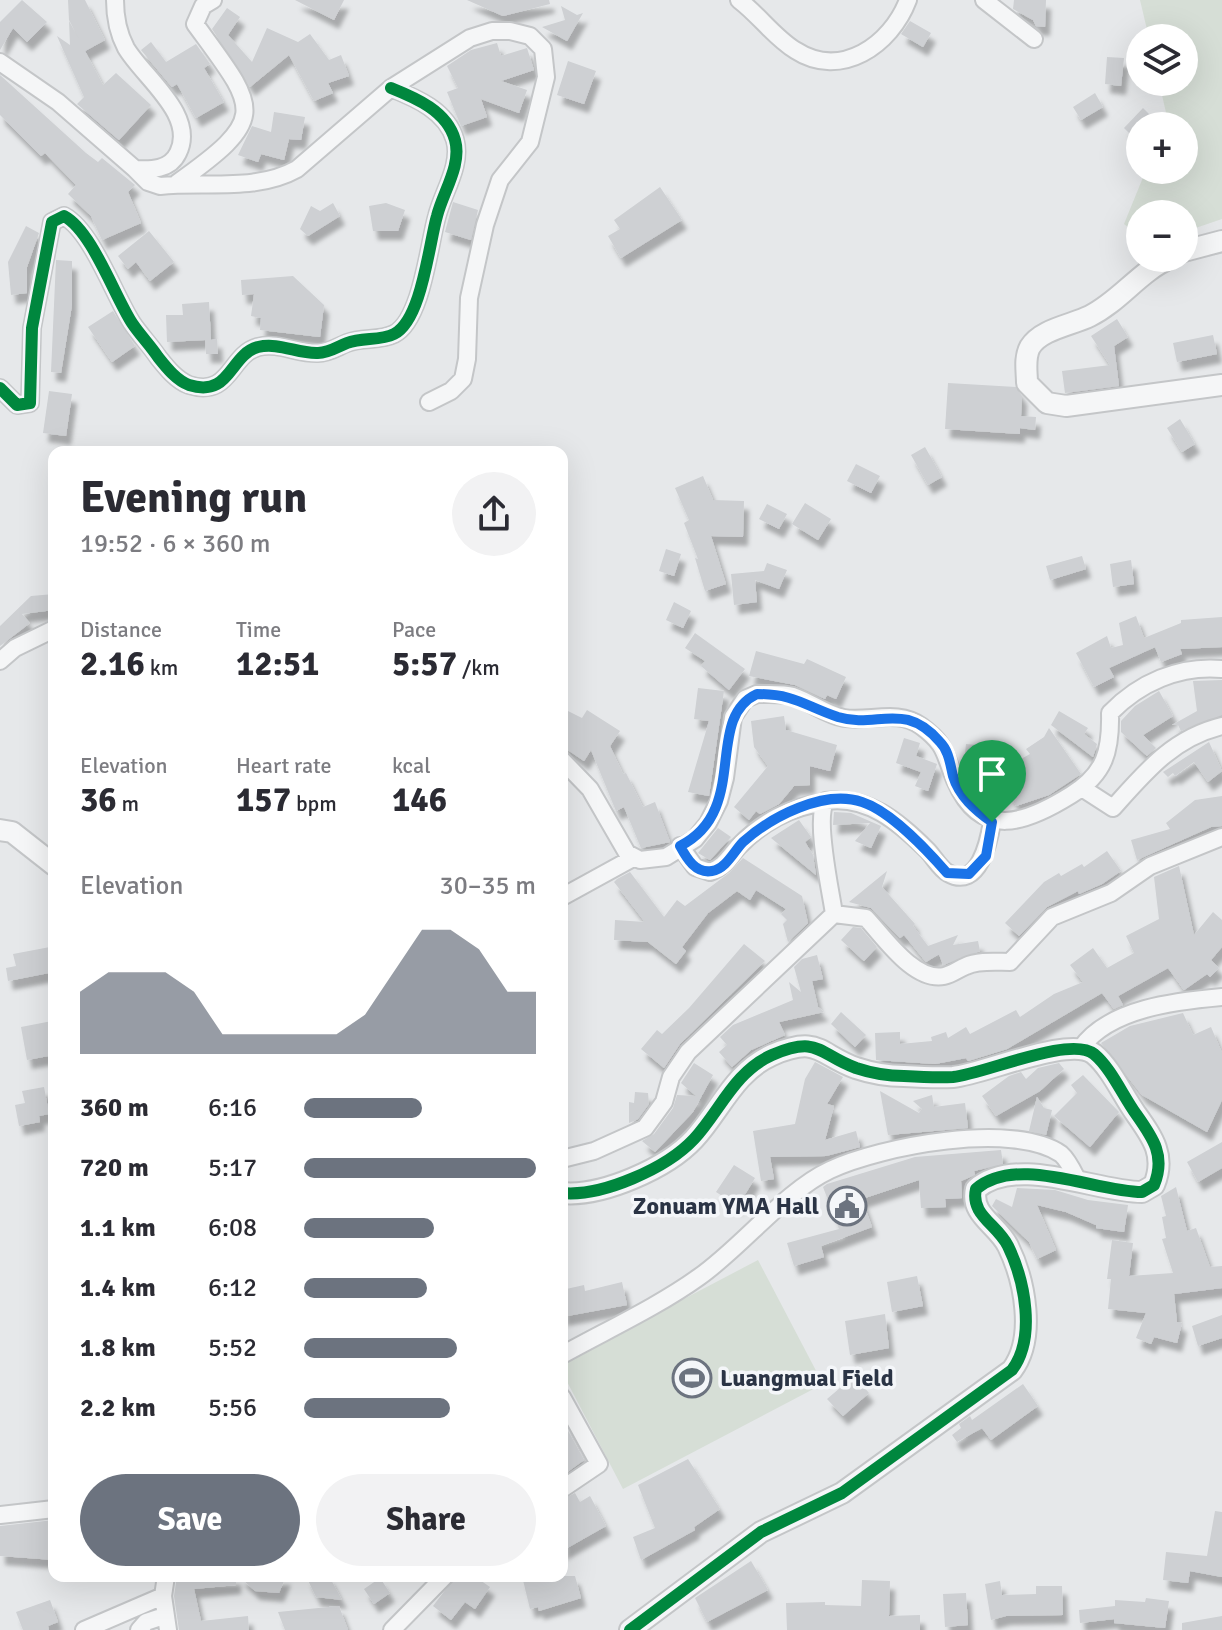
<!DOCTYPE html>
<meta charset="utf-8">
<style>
body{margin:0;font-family:Signika,sans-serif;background:#f2f2f3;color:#2b2b33;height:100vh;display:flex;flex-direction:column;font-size:30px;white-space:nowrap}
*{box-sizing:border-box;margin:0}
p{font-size:26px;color:#7c7c81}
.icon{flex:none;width:44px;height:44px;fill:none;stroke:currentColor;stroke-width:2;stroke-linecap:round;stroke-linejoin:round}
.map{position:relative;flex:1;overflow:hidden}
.drawer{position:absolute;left:48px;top:446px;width:520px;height:1136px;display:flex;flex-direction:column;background:#fff;border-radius:16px;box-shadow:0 8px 32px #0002}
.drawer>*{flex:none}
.buttons{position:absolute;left:1126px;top:24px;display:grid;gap:16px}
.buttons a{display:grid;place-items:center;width:72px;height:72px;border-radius:50%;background:#fff;box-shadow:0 8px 32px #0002;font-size:40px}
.pin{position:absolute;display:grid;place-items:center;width:68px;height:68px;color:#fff;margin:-82px -34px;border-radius:50% 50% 50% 0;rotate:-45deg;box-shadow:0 0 8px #0007}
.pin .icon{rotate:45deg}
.round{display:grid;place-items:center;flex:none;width:84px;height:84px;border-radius:42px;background:#f2f2f3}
.overview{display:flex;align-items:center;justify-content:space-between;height:136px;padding:0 32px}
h1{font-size:44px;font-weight:700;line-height:60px}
.metrics{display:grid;grid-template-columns:repeat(3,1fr);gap:12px;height:136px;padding:8px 32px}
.metrics div{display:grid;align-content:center}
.metrics b{font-size:34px;font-weight:700}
.metrics small{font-size:22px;font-weight:400}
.metrics p{font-size:22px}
.chart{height:224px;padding:16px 32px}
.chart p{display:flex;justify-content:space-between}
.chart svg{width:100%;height:144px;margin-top:8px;fill:#6c737f;opacity:.7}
.action{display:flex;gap:16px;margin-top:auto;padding:16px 32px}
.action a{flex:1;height:92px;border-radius:48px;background:#6c737f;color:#fff;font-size:32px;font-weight:700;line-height:92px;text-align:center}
.action a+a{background:#f2f2f3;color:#2b2b33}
ul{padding:0 32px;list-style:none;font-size:26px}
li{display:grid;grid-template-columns:128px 96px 1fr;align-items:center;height:60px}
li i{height:20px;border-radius:10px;background:#6c737f}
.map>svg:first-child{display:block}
.green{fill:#d6ded6}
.building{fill:#ced0d3;filter:url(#shadow)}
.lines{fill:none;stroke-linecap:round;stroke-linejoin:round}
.minor-casing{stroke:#c4c6c8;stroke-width:20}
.tertiary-casing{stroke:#c4c6c8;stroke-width:24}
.minor{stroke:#f5f6f7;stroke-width:16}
.tertiary{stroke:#f5f6f7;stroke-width:20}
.cycleway-casing{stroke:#f4f6f9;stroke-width:17}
.cycleway{stroke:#00873e;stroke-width:12}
.route-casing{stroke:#fff;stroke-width:16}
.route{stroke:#1a73e8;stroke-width:10}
.labels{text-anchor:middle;stroke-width:7;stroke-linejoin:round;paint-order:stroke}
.poi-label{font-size:24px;font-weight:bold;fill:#2b3445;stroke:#f4f6f9;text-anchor:end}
</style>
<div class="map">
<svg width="1222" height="1630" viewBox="0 0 1222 1630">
<defs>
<filter id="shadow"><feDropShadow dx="5" dy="9" stdDeviation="2" flood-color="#0004"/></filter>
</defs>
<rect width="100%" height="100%" fill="#e6e8ea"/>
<path class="green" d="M1140 0H1222V219L1184 232V214H1140V237L1124 224 1146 170H1184V126H1164L1167 117 1159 82H1184V38H1149Z
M758 1260 823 1384 623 1489 562 1372V1363Z"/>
<path class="building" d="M22 0 47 22 27 42 13 28 0 50V22Z
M68 0H85L105 40 85 51 103 85 116 73 151 105 119 140 77 104 84 97 57 36 70 45 69 21 79 39 69 20Z
M295 0H344L334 20Z
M467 0H549L550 4 503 16Z
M1014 0H1046L1045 27 1036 26 1033 20 1013 9Z
M561 6 577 15 583 13 567 41 542 27 565 20Z
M227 8 240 17 228 35 252 62 267 28 298 42 310 34 329 60 341 55 349 76 328 83 333 93 314 101 289 55 250 87 212 29Z
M910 21 931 33 923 47 901 34Z
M151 42 166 62 196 44 210 64 204 68 224 102 196 118 177 84 172 87 141 50Z
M497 43 501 56 527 48 534 70 501 81 527 90 519 113 481 99 487 117 461 126 447 92 458 88 447 66 471 50Z
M1107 57 1124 58 1121 86 1105 84Z
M568 61 596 71 584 104 557 95Z
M0 75 86 153 98 162 102 158 135 185 128 192 141 223 102 240 91 216 68 194 76 185 45 153 41 156 0 115Z
M1095 93 1103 107 1081 120 1073 107Z
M1143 108 1161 126H1140V144L1124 128Z
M274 112 305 117 301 140 289 139 284 160 261 154 258 162 238 155 252 126 271 132Z
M660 187 682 220 621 258 608 236 620 229 614 220Z
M453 202 478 210 471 240 445 232Z
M333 203 340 216 308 236 300 229 311 206 320 211Z
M386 203 405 210 398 231H373L369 206Z
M26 226 39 233 27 267V293L11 295 8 262Z
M149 231 174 262 150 281 136 262 128 269 118 256Z
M56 260 72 261V305L61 373 51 372Z
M293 276 324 305 320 337 260 330 261 318 251 316 254 294 242 295 241 280Z
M209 302 211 340 217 339 218 354H206L205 340 167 342 166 315H183L182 304Z
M113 311 135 346 112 362 88 327Z
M1117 319 1128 337 1114 346 1119 386 1065 393 1062 371 1110 365 1091 336Z
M1213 335 1217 354 1177 362 1173 343Z
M948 383 1016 387 1022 396 1021 416 1036 417 1035 430 1020 428V434L945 429Z
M49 391 72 394 66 436 43 433Z
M1180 419 1195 444 1182 452 1167 428Z
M925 447 942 477 928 485 911 455Z
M856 464 880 476 871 493 847 481Z
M703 476 713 500 744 501 743 537 711 536 726 584 705 591 695 558 698 559 684 523 689 520 675 488Z
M805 503 831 519 818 540 792 524Z
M767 504 787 514 779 529 759 519Z
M666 549 681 554 674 576 659 571Z
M1082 556 1086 569 1050 580 1046 566Z
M1131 560 1134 584 1113 587 1110 564Z
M767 563 787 570 779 589 755 580 757 602 734 605 731 574 764 571Z
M54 594V610L22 614 30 623 0 646V626L31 596Z
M674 602 691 611 683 628 666 620Z
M1136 616 1144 638 1181 623V620L1222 617V647L1180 649 1182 654 1161 662 1155 647 1109 668 1114 677 1094 687 1076 653 1107 636 1111 648 1123 645 1119 623Z
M695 633 745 669 729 690 701 666 705 661 685 648Z
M756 651 804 664 807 659 846 677 836 699 827 695 825 699 795 685 749 676Z
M1222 680V715L1181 731 1178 725H1172L1197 711 1193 681Z
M698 688 724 691 709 796 688 792 709 721 694 719Z
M1159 691 1173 716 1143 735 1156 748 1147 756 1121 732V721L1135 706Z
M562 708 582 718 587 710 620 731 610 746 623 774 626 773 643 807 655 802 670 842 641 848 624 807 616 811 591 750 584 761 562 746Z
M1059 711 1088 728 1084 734 1097 744 1093 757 1051 725Z
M784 716 786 730 837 745 830 771 810 766V785L794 786 779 804 760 814 756 811 749 820 734 807 768 766 754 747 751 721Z
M1049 728 1081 774 1049 795 1016 806 1005 786 1011 783 1003 769 1030 754 1026 749 1044 737Z
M904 738 920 743 916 756 937 764 928 791 915 786 921 772 896 763Z
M1209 742 1222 771 1208 782 1194 762 1175 776 1173 773 1168 777 1163 772Z
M966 744 988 746 986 764 964 762Z
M1222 796V826L1211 827 1137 860 1131 840 1170 829 1166 823 1195 800Z
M834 812 851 813 881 826 871 848 855 841 870 823 833 825Z
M799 820 811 837 805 842 813 855 816 875 771 838Z
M718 828 731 837 710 860 698 853Z
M1107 851 1121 871 1102 884 1079 894 1078 891 1047 907 1019 936 1005 923 1044 882 1059 873 1061 876 1082 864 1084 867Z
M743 858 802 896 808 923 788 942 783 924 787 920 781 914 786 909 756 890 750 900 737 891 708 913 682 947 686 951 676 964 648 942 614 940 615 920 645 922 614 882 617 879 630 872 664 917 677 900 685 906 729 873Z
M1179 866 1194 935 1213 912 1222 920V947L1211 960 1219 968 1210 977 1207 974 1184 990 1168 968 1118 996 1123 1005 1114 1009 1102 993 1007 1049 968 1061 966 1058 935 1064 876 1060 875 1033 900 1032V1044L932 1041 931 1037 946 1032 948 1038 966 1027 970 1034 1016 1010 1020 1017 1054 994 1083 982 1070 965 1093 948 1107 968 1134 953 1126 936 1159 919 1154 877Z
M887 871 882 887 915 924 913 926 928 946 958 935 953 945 978 941 980 951 943 965 939 954 926 962 904 935 900 938 871 908 849 902Z
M853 927 861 928 877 947 864 961 841 940Z
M744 944 765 961 680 1044 664 1068 641 1049 657 1030 662 1034 689 1008Z
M50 947 54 972 8 981 6 968 16 966 13 954Z
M817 955 823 979 812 981 818 1007 824 1012 779 1022 785 1035 751 1050 732 1067 719 1052 727 1045 720 1037 733 1025 793 1000 789 982 801 992 794 967 802 959Z
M841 1012 866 1035 855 1047 831 1024Z
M1183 1013 1193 1035 1211 1027 1222 1053V1100L1207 1132 1142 1095 1101 1043 1130 1026Z
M52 1021 54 1055 27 1060 21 1027Z
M815 1062 843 1077 827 1104 834 1106 825 1140 856 1131 860 1147 826 1156 770 1157 774 1179 761 1181 753 1131 795 1124 805 1079Z
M694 1063 713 1075 693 1112 655 1152 642 1141 654 1134 673 1108 677 1095 696 1096 681 1083Z
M1059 1063 1064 1069 1040 1091 996 1116 982 1096 1009 1076 1021 1072 1026 1079 1038 1068Z
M1083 1075 1119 1112 1090 1147 1054 1116 1077 1093 1071 1085Z
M44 1087 49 1114 39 1116 40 1122 19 1126 15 1105 25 1103 22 1091Z
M880 1091 919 1113 922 1109 913 1101 932 1095 934 1107 965 1103 968 1128 888 1135Z
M635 1092 648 1093 649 1104 638 1119 629 1123V1102L634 1103Z
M1037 1097 1044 1108 1052 1110 1046 1135 1029 1131Z
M1222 1142V1168L1198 1182 1187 1162Z
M1001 1150 1003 1164 974 1171 975 1175 961 1181 962 1198 945 1199 946 1207 921 1208 919 1180 862 1199 872 1227 821 1246 824 1257 794 1266 787 1243 839 1229 823 1187 827 1184 915 1157Z
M734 1165 755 1178 738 1206 716 1192Z
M1176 1187 1187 1231 1196 1228 1210 1267 1222 1266V1288L1174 1294 1177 1322 1182 1323 1177 1343 1154 1337 1151 1344 1136 1338 1146 1313 1108 1309 1111 1279H1107L1112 1240 1133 1243 1129 1276 1173 1273 1162 1239 1166 1238 1162 1217 1166 1216 1161 1196Z
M1017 1188 1055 1190 1088 1200 1128 1205 1124 1232 1096 1228V1225L1066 1212 1037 1205 1056 1250 1037 1259 1029 1242 992 1206 996 1199 1012 1207Z
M917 1276 923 1306 892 1312 887 1282Z
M622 1282 627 1305 562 1317V1290L584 1285 585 1291Z
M885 1314 889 1348 850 1355 845 1321Z
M1222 1315V1338L1198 1346 1192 1326Z
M854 1376 869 1393 843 1416 827 1399Z
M1023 1384 1038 1406 991 1440 982 1428 957 1442 952 1435 961 1428 959 1424 970 1416 972 1420Z
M562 1420 584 1460 562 1476Z
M688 1459 720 1509 694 1527 695 1530 641 1560 633 1537 655 1528 638 1485Z
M575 1493 580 1502 590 1496 606 1526 562 1551V1500Z
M1215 1511 1222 1512V1577L1190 1571 1188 1583 1163 1580 1166 1552 1207 1556Z
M54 1520V1560L0 1556V1526Z
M751 1561 768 1590 707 1622 695 1598Z
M177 1576H236V1585L194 1589 201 1621 248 1616 249 1630H179L174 1596Z
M239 1576H286L279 1593 255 1591Z
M306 1576H329L342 1600 316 1597Z
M456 1576H474L490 1587 475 1609 465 1602 451 1620 433 1606Z
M522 1576H575L581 1598 539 1611 538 1607 530 1609Z
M380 1578 390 1593 374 1604 364 1589Z
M862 1580 890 1581 889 1616 920 1615V1630H787L786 1603 825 1602V1605L861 1606Z
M1000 1581 1002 1595 1036 1594V1586H1062L1063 1615 1006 1616 991 1620 985 1584Z
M966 1593 968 1625 945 1627 943 1594Z
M1146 1598 1169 1601 1165 1628 1114 1623V1619L1080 1623 1079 1610 1115 1606V1600L1145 1602Z
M50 1600 58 1622 48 1626 49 1630H23L16 1612Z
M339 1606 348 1630H285L278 1612Z
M1222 1616V1630H1182V1623Z"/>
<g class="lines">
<defs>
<path id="minor" d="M739 0C759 15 774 37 795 50 841 80 891 45 908 0
M984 0 1034 39
M0 62 58 102 135 169C151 170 170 170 178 153 197 115 143 77 126 48 118 33 115 16 115 0
M135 169 148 182 160 186C205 181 256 192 297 169L391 88 470 38 492 31H510L530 36 543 49 546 77 530 142 500 180 485 225 469 298 467 359 463 379 451 391 429 402
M177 183C270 117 258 110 195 24L203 6 213 0
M0 388 17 405 30 403 32 328 52 222 64 216C92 231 114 295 132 323 140 335 150 345 158 357 166 367 176 380 189 385 231 398 229 355 258 347 279 342 298 354 318 353 329 353 337 347 347 343 362 337 380 341 394 334 422 320 429 243 437 216 443 192 462 165 455 140 447 111 416 98 391 88
M0 661 15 648 54 629
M562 760 590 789 627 853 640 860 666 857 695 839 708 823 719 801 725 778 733 717 745 699 757 694C769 694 782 693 793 696 811 702 826 715 844 718 869 722 898 709 921 726 947 745 944 754 955 780 981 841 1026 823 1071 795 1105 774 1111 751 1110 713 1139 683 1179 665 1222 669
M1082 788 1113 808C1146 771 1173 738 1222 726
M680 846 695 867 710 872C724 867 729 857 738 847 761 823 791 806 823 803
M562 897 633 858
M834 914C831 892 814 818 826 801 867 795 899 822 927 850 934 857 940 869 948 873 979 891 989 840 992 822
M1081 1048C1109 1008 1177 1001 1222 997
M562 1159 594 1151 645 1128 664 1102 671 1077 688 1052 834 914 866 918C884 937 914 982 944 976 953 974 958 969 966 966 978 960 997 962 1010 962L1052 917 1111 893 1150 866 1222 837
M562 1355C607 1330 657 1307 699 1277 742 1247 785 1191 830 1170 881 1146 1013 1121 1061 1154 1068 1160 1073 1171 1077 1179
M562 1397 599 1464 562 1489
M0 1515 54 1509
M166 1576 163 1596 168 1630
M84 1630 163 1596
M139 1630 146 1622 164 1616
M392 1630 445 1576"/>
<path id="tertiary" d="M1184 251 1222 241
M1170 258C1139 272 1120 301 1090 316 1072 325 1041 329 1030 347 1024 358 1027 372 1027 383L1047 403 1066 406 1222 385
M0 830 12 832 54 865
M562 1193C602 1197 667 1168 694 1139 720 1111 734 1072 772 1055 819 1035 818 1054 856 1068 871 1073 889 1076 904 1076 920 1077 937 1078 953 1077 985 1074 1070 1035 1094 1054 1111 1068 1123 1096 1136 1114 1153 1138 1166 1156 1154 1185L1142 1192C1096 1192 1017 1154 976 1189 970 1215 997 1224 1008 1246 1025 1281 1036 1338 1012 1370L842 1493 761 1532 630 1630"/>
</defs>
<use href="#minor" class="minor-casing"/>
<use href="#tertiary" class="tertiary-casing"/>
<use href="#minor" class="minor"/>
<use href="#tertiary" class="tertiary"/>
<defs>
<path id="cycleway" d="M0 388 17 405 30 403 32 328 52 222 64 216C92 231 114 295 132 323 140 335 150 345 158 357 166 367 176 380 189 385 231 398 229 355 258 347 279 342 298 354 318 353 329 353 337 347 347 343 362 337 380 341 394 334 422 320 429 243 437 216 443 192 462 165 455 140 447 111 416 98 391 88
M562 1193C602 1197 667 1168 694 1139 720 1111 734 1072 772 1055 819 1035 818 1054 856 1068 871 1073 889 1076 904 1076 920 1077 937 1078 953 1077 985 1074 1070 1035 1094 1054 1111 1068 1123 1096 1136 1114 1153 1138 1166 1156 1154 1185L1142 1192C1096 1192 1017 1154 976 1189 970 1215 997 1224 1008 1246 1025 1281 1036 1338 1012 1370L842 1493 761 1532 630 1630"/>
</defs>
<use href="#cycleway" class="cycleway-casing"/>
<use href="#cycleway" class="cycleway"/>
</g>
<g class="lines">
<defs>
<path id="route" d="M757 694C795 694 805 706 838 717 877 729 904 700 940 742 949 751 950 764 953 776 959 796 975 810 992 822L986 856 969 874 947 873C927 850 890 811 862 802 824 789 771 817 743 842 734 851 726 869 712 871 696 874 687 859 680 846 751 810 703 719 757 694Z"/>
</defs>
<use href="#route" class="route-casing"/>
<use href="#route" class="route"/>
</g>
<defs>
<symbol id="civic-ring" viewBox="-11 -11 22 22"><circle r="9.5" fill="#f4f6f9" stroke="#6c737f" stroke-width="1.5"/><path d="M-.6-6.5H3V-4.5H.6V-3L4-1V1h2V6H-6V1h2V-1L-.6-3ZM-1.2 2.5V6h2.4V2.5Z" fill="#6c737f"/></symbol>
<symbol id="stadium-ring" viewBox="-11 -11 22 22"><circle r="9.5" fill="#f4f6f9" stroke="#6c737f" stroke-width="1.5"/><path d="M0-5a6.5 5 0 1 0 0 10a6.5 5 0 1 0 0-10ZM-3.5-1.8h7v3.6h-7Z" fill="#6c737f"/></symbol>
</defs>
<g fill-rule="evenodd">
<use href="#civic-ring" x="825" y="1184" width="44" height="44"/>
<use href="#stadium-ring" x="670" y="1356" width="44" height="44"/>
</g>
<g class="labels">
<g class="poi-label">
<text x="819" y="1214">Zonuam YMA Hall</text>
<text x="720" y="1386" text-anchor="start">Luangmual Field</text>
</g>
</g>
</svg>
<div class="buttons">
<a><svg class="icon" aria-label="layers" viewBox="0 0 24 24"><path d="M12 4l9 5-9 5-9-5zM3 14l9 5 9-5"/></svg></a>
<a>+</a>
<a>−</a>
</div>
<div class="pin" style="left:992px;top:822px;background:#1e9e55"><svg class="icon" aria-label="arrive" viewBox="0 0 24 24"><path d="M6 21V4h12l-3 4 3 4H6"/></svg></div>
<section class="drawer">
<div class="overview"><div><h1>Evening run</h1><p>19:52 · 6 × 360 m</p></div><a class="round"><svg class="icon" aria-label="share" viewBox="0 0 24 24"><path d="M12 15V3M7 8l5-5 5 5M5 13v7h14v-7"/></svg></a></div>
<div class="metrics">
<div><p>Distance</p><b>2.16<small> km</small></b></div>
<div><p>Time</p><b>12:51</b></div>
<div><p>Pace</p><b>5:57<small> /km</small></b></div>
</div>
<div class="metrics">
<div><p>Elevation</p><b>36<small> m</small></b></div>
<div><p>Heart rate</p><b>157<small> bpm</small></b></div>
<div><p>kcal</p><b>146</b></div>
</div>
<div class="chart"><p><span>Elevation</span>30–35 m</p>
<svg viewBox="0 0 160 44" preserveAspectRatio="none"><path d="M0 44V25L10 19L20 19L30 19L40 25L50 38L60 38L70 38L80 38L90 38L100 32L110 19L120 6L130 6L140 12L150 25L160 25V44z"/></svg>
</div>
<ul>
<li><b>360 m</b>6:16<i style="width:51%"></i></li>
<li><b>720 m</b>5:17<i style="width:100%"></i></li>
<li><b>1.1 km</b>6:08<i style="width:56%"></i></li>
<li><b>1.4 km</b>6:12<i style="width:53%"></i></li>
<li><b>1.8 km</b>5:52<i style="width:66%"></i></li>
<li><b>2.2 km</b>5:56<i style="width:63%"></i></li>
</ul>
<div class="action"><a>Save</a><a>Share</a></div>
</section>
</div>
